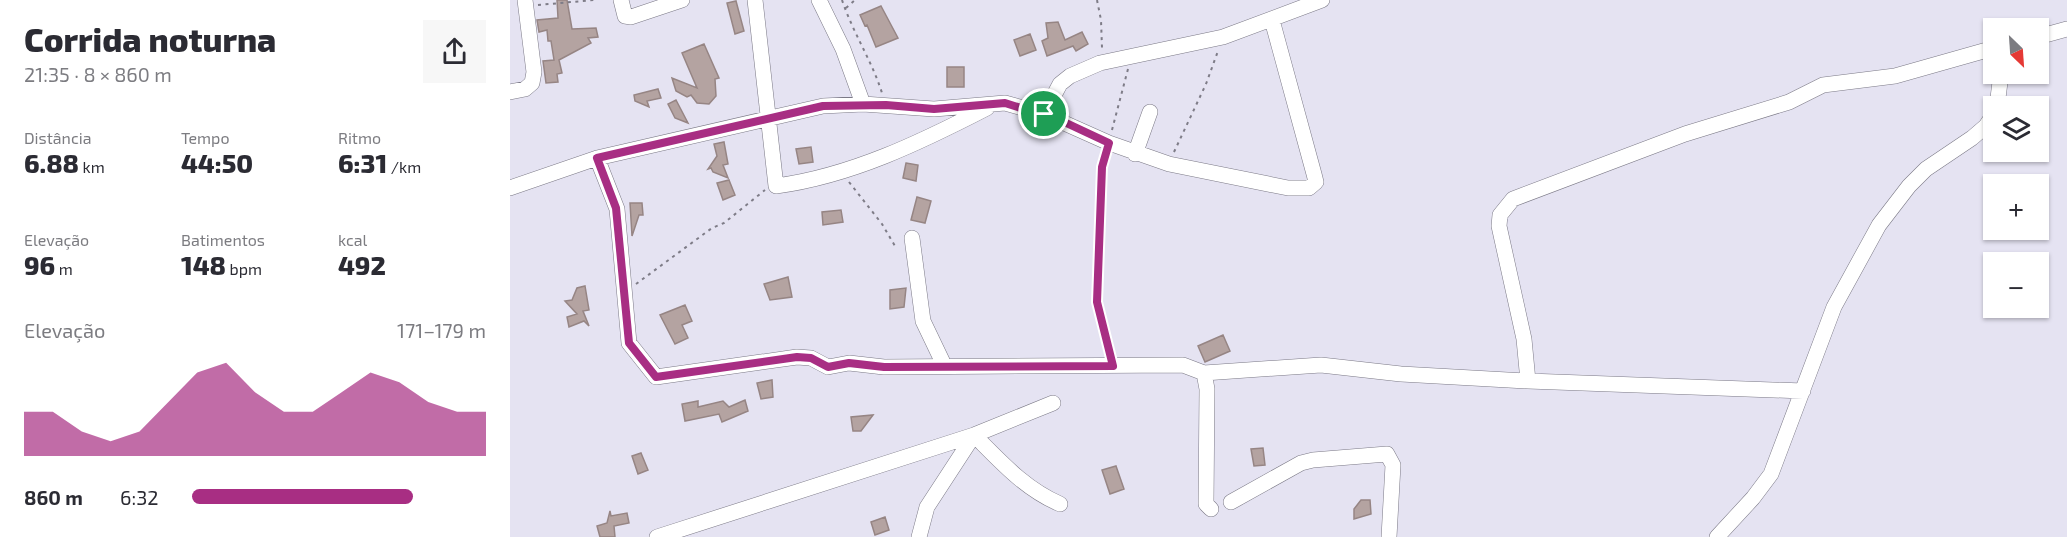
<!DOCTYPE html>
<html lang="pt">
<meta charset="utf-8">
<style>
body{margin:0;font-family:"Exo 2",sans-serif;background:#f7f7f7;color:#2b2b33;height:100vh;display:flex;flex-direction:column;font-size:22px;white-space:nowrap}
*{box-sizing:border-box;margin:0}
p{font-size:20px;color:#7c7c81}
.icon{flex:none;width:33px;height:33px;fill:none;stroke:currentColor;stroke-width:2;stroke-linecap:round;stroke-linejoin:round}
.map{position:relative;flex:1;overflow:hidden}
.panel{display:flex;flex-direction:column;background:#fff;width:510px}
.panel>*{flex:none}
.needle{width:39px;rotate:155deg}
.fabs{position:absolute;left:1473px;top:18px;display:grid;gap:12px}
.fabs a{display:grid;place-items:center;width:66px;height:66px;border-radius:0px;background:#fff;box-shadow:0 2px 4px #0004;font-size:30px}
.pin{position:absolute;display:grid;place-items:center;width:51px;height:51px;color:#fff;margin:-26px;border:3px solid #fff;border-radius:50%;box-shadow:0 2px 6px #0007}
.round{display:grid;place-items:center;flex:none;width:63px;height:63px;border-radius:0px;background:#f7f7f7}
.head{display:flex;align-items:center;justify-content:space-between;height:102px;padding:0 24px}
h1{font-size:33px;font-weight:800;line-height:45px}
.stats{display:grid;grid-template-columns:repeat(3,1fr);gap:9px;height:102px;padding:6px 24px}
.stats div{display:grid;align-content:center}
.stats b{font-size:26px;font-weight:800}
.stats small{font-size:16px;font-weight:400}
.stats p{font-size:16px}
.chart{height:168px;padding:12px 24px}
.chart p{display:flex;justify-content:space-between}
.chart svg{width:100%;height:108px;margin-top:6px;fill:#a82e83;opacity:.7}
ul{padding:0 24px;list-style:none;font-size:20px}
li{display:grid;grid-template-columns:96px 72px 1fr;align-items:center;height:45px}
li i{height:15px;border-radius:8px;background:#a82e83}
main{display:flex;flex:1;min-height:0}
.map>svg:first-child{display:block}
.building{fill:#b4a3a1;stroke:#968584;stroke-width:1.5}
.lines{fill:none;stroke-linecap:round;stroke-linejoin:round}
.minor-casing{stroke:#7b7986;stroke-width:16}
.path{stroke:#7e7c87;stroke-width:2;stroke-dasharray:3 4.5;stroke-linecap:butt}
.minor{stroke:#fff;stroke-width:15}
.route-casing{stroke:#fff;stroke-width:12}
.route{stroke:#a82e83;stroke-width:8}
</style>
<main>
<section class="panel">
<div class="head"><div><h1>Corrida noturna</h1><p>21:35 · 8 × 860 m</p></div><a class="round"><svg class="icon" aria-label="share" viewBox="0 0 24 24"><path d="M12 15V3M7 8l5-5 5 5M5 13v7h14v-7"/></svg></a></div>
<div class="stats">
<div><p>Distância</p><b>6.88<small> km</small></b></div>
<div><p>Tempo</p><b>44:50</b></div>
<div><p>Ritmo</p><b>6:31<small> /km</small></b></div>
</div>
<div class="stats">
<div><p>Elevação</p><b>96<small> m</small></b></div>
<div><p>Batimentos</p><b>148<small> bpm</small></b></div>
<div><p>kcal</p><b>492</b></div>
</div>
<div class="chart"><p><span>Elevação</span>171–179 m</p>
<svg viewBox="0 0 160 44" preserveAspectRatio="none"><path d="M0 44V26L10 26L20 34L30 38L40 34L50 22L60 10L70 6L80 18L90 26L100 26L110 18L120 10L130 14L140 22L150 26L160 26V44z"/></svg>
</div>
<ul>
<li><b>860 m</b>6:32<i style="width:75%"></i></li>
</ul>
</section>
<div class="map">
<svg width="1557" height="537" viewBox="0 0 1557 537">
<rect width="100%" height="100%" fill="#e5e3f2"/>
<path class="building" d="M47 0H57L62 29 86 28 88 37 78 38 81 43 49 60 52 73 47 74 48 82 36 83 33 61 44 60 41 41H38L37 30 29 32 27 20 48 18Z
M226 1 234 31 225 34 217 3Z
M371 6 388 38 366 47 357 25 355 26 350 15Z
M548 22 555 40 572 32 578 44 566 51 563 46 537 56 532 41 538 38 536 23Z
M520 34 526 50 510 56 504 40Z
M194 44 209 78 205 79 206 96 199 104 187 103 181 95 177 97 166 91 162 78 187 88 172 53Z
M437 67H454V87H437Z
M148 89 151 98 137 101 139 107 125 101 124 95Z
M166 100 178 123 165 118 158 104Z
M214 142 218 164 213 165 218 178 203 172 201 168 198 169 207 156 204 144Z
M301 147 303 162 289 164 286 149Z
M396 163 408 165 406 181 393 178Z
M219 180 225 195 213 200 207 183Z
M407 197 421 201 415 223 401 220Z
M120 203H132L133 215H129L122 236Z
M331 210 333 222 313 225 312 212Z
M278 277 282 297 260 300 254 284Z
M75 286 79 310 73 311 79 326 74 321 59 327 57 317 67 314 55 301 62 300 67 288Z
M396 288 394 307 380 309V290Z
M175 305 182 321 172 325 178 338 165 344 150 315Z
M713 335 720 351 695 362 688 346Z
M262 380 263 397 251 399 247 383Z
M235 400 238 411 212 422 209 414 175 421 172 404 188 401V407L213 401 219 407Z
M363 415 351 431H343L341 417Z
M753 448 755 465 744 466 741 449Z
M131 453 138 470 128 474 122 456Z
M606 466 614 489 600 494 592 470Z
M851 500H860L861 514 844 519V509Z
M100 511 101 516 117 513 119 523 104 526 105 537H90L87 526 97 523Z
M375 517 379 530 365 535 361 522Z"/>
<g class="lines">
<defs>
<path id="minor" d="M111 0 115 16 121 17 172 0
M245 0 266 186C341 176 411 142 477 108
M309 0 333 49 353 104
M1528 37 1557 29
M0 92 15 89 22 83 24 72 15 0
M1487 106 1491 74
M534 114 550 84 560 76 590 63 713 37 812 0
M625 154 640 112
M87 158 107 209 119 343 146 377 287 357 301 358 318 367 339 363 374 367 673 365 694 373 697 389 696 504 701 509
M0 188 87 158 313 106 353 104 424 109 495 103 534 114 599 143 659 164 778 188H799L806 182 804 174 762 20
M402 238 413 321 435 367
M694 373 811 365 891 374 1018 381 1293 391
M1018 381 1014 339 989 226 990 215 1003 199 1175 134 1279 102 1313 85 1385 76 1484 48
M721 502 791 463 803 460 877 454 883 465 879 537
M147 537 464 435 543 403
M409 537 417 507 464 435C491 462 515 489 550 504
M1207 537 1243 498 1261 474 1324 307 1369 225 1399 186 1416 169 1462 138 1476 126 1484 114"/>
</defs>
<use href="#minor" class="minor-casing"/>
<path class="path" d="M332 0C343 33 362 61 372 93
M587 0 591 20 592 48
M28 5 84 0
M336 8 345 0
M602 130 618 69
M664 152 696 84 708 51
M595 156 589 205 587 302 599 352
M339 182 372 224 385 246
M126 284 202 228 214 223 255 190"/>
<use href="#minor" class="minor"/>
</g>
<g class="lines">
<defs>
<path id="route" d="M495 103 552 121 599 143 592 167 587 302 603 366 374 367 339 363 318 367 301 358 287 357 146 377 119 343 106 208 87 158 313 106 376 105 424 109Z"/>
</defs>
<use href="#route" class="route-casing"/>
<use href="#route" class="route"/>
</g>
</svg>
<div class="fabs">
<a><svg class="needle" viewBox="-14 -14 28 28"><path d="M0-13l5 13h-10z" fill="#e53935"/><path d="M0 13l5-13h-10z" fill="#7c7c81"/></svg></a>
<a><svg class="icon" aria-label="layers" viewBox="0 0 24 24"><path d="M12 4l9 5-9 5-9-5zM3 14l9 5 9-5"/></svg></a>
<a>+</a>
<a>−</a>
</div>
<div class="pin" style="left:534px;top:114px;background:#1e9e55"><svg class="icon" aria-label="arrive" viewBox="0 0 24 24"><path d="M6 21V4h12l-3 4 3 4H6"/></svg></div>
</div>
</main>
